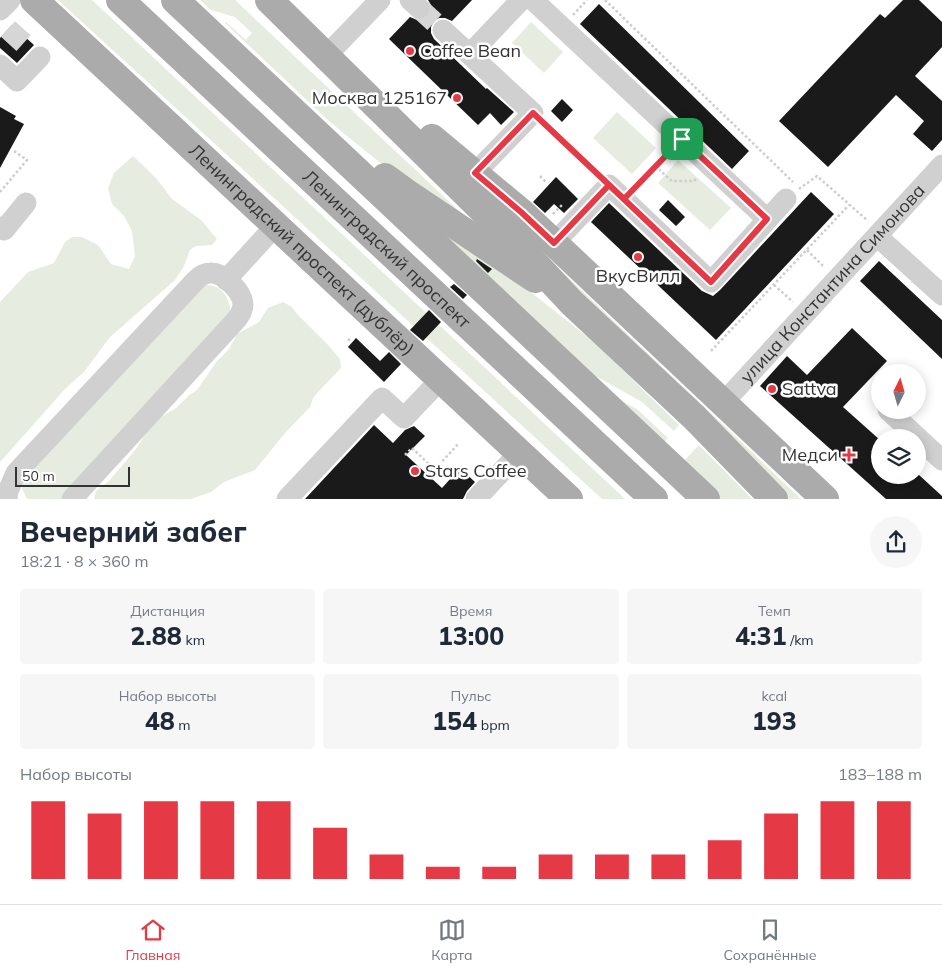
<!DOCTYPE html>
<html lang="ru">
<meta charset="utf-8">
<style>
body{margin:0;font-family:Mulish,sans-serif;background:#f6f6f7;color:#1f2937;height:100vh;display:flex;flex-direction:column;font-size:19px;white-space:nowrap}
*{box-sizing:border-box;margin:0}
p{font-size:16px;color:#747a83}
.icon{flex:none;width:28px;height:28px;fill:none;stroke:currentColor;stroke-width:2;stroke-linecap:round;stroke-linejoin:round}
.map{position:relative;height:499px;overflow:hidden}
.details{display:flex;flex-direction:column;background:#fff;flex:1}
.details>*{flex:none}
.needle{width:32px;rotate:5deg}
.controls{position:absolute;left:871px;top:364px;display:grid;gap:10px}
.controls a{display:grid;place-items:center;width:55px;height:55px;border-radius:50%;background:#fff;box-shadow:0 2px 12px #0003;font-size:25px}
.scale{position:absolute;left:15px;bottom:12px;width:115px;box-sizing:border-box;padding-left:5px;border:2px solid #333;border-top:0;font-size:14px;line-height:18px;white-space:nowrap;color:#333;-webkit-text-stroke:4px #fff;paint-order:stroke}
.pin{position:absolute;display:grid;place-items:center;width:42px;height:42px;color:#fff;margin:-21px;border-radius:10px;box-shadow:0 2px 8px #0006}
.round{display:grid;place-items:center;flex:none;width:52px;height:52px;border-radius:26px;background:#f6f6f7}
.overview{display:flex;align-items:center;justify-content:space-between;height:85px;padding:0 20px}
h1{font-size:28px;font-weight:800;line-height:38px}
.stats{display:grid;grid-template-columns:repeat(3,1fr);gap:8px;height:85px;padding:5px 20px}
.stats div{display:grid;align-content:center;border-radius:5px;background:#f6f6f7;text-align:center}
.stats b{font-size:25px;font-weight:800}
.stats small{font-size:14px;font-weight:400}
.stats p{font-size:14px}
.chart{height:140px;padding:10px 20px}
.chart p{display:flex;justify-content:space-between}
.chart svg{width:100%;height:90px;margin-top:5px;stroke:#e63946;stroke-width:6}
.menu{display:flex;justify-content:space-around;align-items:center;height:70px;border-top:1px solid #e0e1e3;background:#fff;font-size:14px;color:#747a83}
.menu a{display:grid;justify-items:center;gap:2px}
.menu .current{color:#e63946}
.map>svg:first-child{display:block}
.green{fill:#e6ecdf}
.building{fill:#1a1a1a}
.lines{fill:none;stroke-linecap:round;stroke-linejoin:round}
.minor-tunnel{stroke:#d6d6d6;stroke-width:21;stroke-dasharray:21 11;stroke-linecap:butt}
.path{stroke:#cdcdcd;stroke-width:2.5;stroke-dasharray:2.5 2.5;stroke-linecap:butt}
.minor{stroke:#d0d0d0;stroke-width:21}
.major{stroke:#ababab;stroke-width:28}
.route-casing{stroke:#fff;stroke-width:10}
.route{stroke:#e63946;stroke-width:6}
.poi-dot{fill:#e63946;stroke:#fff;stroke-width:2}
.labels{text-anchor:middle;stroke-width:5;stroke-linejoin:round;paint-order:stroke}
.poi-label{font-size:18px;fill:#333;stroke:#fff;text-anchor:start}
.street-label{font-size:18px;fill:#333;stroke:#fff}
</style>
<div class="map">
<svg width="942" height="499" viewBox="0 0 942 499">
<rect width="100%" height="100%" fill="#fff"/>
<path class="green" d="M58 0H92L625 499H602Z
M200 0H235L492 242 399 178 331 123 225 23 226 22 246 40 252 33 235 17 211 10Z
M531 22 563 52 544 73 512 43Z
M617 112 656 148 632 174 593 138Z
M133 156 156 178 172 199 201 220 217 239 212 245 196 246 190 250 184 266 175 280 110 337 84 372 65 389 0 462V302L28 272 54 263 65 242 72 237H82L98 245 111 264 129 269 135 256 132 231 124 216 112 204 108 188 114 173Z
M678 160 731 208 710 230 658 183Z
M423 221 513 278 595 343 679 425 674 431 642 402 583 369Z
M515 227 801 499H788L710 418 514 229Z
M207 285C223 286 231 299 230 314L62 499H27L22 488 23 479 203 286Z
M283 302 292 307 298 315 328 345 340 359 341 368 319 391 313 398 310 407 285 433 255 470 224 482 211 492 191 499H94L96 491 109 481 136 449 153 422 176 408 188 396 197 390 217 361 229 349 237 334 259 322 268 308Z
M618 399 637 409 668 438 663 444Z
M699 445 752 499H721L682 463Z"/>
<path class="building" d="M428 0H472L452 21 445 18H439L434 21 431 27V33L434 39 486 89 487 88 514 112 501 125 490 113 478 125 389 39 410 17 417 20H423L428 17 431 10V5Z
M903 0H919L942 22V47L915 76 942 101V140L932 151 913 134 924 121 896 95 828 167 779 121 880 14 885 18Z
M599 4 749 151 732 169 580 24Z
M12 25 34 45 17 63 0 48V38Z
M562 99 573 110 562 122 551 111Z
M0 107 16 116 14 119 24 124 0 168Z
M556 177 578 199 564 213 554 204 545 213 533 202Z
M811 192 834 214 716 340 591 222 609 203 702 291 713 296 720 290Z
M668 200 685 217 676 226 659 210Z
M477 259 492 269 488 273 476 261Z
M879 261 942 320V359L860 281Z
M454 284 467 295 463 299 450 287Z
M429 310 441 322 423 341 410 330Z
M852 328 887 361 843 407 880 440V475H919L942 496V499H886L760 386 787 356 807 375Z
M356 338 380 361 389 352 401 364 384 382 348 347Z
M374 425 393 443 405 430 414 426 425 436 406 455 442 488 460 468 475 482 467 491 463 499H305Z"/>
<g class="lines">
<path class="minor-tunnel" d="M419 8 443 30
M8 29 30 49"/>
<path class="path" d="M605 0 793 182
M573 15 587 0
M546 126 597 174
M655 166 672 181H694L697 178
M540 176 546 182
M635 187 669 152
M799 189 817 176 868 221
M0 192 27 160 14 151
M553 214 562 205
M807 250 824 267
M774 285 793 302
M348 339 352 342
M711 351 849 205
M405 455 412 448 435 470
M429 476 459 443"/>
<g class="minor">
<path d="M410 0 419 8"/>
<path d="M533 0 767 219"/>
<path d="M0 10 10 0"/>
<path d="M443 30 533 113 475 173"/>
<path d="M328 54 380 0"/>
<path d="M470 54 521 0"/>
<path d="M0 65 17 81 40 57"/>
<path d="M0 227 4 230 26 203"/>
<path d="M877 236 942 295"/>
<path d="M554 243 609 185 711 282 786 199"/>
<path d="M226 280 276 225"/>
<path id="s1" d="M723 403 942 165"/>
<path d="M888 410 942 460"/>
<path d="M7 499 8 491 16 473 196 280C200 276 204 273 210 273 223 272 242 291 243 304 243 310 240 315 237 319L72 499"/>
<path d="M287 499 382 398 404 418 441 379"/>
<path d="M476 499 520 452"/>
</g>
<g class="major">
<path id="s2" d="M34 0 569 499"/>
<path id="s3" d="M120 0 654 499"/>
<path d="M175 0 706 499"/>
<path d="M269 0 513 240 572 303 694 417 774 499"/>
<path d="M432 138 521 212 825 499"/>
<path d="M385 177 407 193 535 279"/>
</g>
</g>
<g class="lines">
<defs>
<path id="route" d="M682 139 624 199 533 113 475 173 521 212 554 243 609 185 711 282 767 219 682 139"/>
</defs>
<use href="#route" class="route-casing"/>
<use href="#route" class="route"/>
</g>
<g class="poi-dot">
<circle cx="410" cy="51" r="5"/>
<circle cx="457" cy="98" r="5"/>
<circle cx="638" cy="257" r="5"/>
<circle cx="772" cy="389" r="5"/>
<path d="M846.5 447.5h5v5h5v5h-5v5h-5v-5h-5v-5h5z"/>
<circle cx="415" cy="471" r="5"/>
</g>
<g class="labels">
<g class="poi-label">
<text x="420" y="57">Coffee Bean</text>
<text x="447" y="104" text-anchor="end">Москва 125167</text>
<text x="638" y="282" text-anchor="middle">ВкусВилл</text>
<text x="782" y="395">Sattva</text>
<text x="838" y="461" text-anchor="end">Медси</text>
<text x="425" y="477">Stars Coffee</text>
</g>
<g class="street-label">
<text dy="6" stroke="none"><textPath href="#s2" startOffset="366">Ленинградский проспект (дублёр)</textPath></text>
<text dy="6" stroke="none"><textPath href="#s3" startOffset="365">Ленинградский проспект</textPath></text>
<text dy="6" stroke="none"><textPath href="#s1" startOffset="162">улица Константина Симонова</textPath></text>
</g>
</g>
</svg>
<div class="controls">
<a><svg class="needle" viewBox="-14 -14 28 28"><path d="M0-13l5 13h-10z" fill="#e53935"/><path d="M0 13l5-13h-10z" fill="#747a83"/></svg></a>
<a><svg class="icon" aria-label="layers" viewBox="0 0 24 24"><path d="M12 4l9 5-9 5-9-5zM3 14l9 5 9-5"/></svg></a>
</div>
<div class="scale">50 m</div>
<div class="pin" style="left:682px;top:139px;background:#1e9e55"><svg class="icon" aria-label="arrive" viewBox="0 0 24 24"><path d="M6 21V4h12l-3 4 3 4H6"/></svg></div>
</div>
<section class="details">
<div class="overview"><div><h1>Вечерний забег</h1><p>18:21 · 8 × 360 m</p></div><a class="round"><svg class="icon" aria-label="share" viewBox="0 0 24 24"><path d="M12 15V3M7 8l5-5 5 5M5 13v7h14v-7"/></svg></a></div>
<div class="stats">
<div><p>Дистанция</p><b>2.88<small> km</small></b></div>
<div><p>Время</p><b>13:00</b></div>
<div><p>Темп</p><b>4:31<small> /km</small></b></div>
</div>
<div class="stats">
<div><p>Набор высоты</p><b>48<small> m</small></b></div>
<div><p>Пульс</p><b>154<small> bpm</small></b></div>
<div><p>kcal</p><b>193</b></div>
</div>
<div class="chart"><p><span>Набор высоты</span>183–188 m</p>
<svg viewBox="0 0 160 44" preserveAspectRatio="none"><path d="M5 44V6M15 44V12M25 44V6M35 44V6M45 44V6M55 44V19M65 44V32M75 44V38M85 44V38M95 44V32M105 44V32M115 44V32M125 44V25M135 44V12M145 44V6M155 44V6"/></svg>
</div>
</section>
<nav class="menu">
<a class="current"><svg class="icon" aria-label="home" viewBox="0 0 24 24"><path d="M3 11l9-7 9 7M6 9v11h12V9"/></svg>Главная</a>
<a><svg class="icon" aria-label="map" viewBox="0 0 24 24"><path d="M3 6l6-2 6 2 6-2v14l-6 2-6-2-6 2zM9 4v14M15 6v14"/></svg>Карта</a>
<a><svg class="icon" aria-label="saved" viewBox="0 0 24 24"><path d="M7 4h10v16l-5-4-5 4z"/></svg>Сохранённые</a>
</nav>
